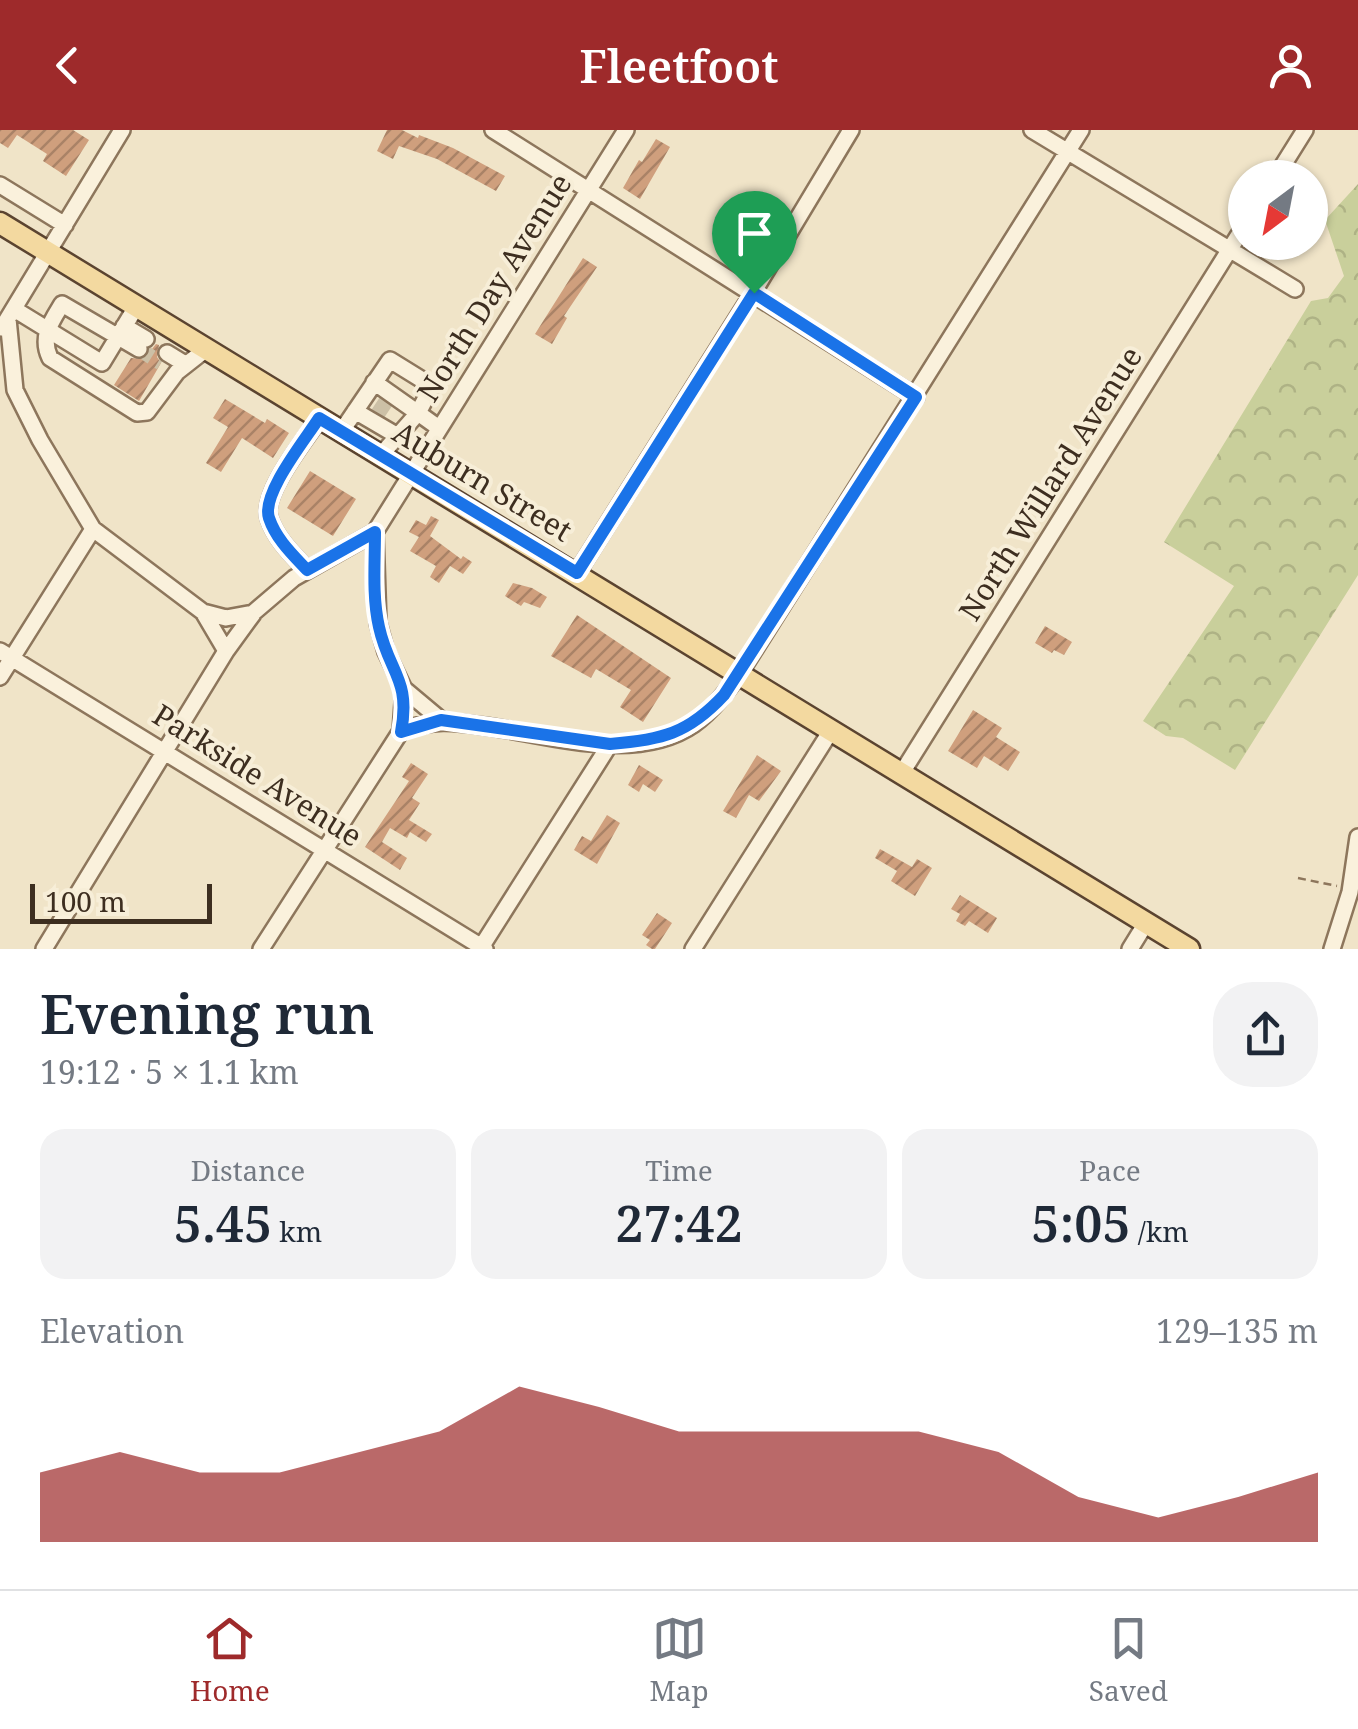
<!DOCTYPE html>
<meta charset="utf-8">
<style>
body{margin:0;font-family:"Noto Serif",serif;background:#f2f2f3;color:#1f2937;height:100vh;display:flex;flex-direction:column;font-size:38px;white-space:nowrap}
*{box-sizing:border-box;margin:0}
p{font-size:32px;color:#747a83}
.icon{flex:none;width:55px;height:55px;fill:none;stroke:currentColor;stroke-width:2;stroke-linecap:round;stroke-linejoin:round}
.map{position:relative;height:819px;overflow:hidden}
.panel{display:flex;flex-direction:column;background:#fff;flex:1}
.panel>*{flex:none}
.needle{width:65px;rotate:212deg}
.tools{position:absolute;left:1228px;top:30px;display:grid;gap:20px}
.tools a{display:grid;place-items:center;width:100px;height:100px;border-radius:50%;background:#fff;box-shadow:0 2px 8px #0004;font-size:50px}
.scale{position:absolute;left:30px;bottom:25px;width:182px;box-sizing:border-box;padding-left:10px;border:5px solid #3d2e20;border-top:0;font-size:28px;line-height:35px;white-space:nowrap;color:#3d2e20;-webkit-text-stroke:8px #f7eed8;paint-order:stroke}
.pin{position:absolute;display:grid;place-items:center;width:85px;height:85px;color:#fff;margin:-102px -42px;border-radius:50% 50% 50% 0;rotate:-45deg;box-shadow:0 0 10px #0007}
.pin .icon{rotate:45deg}
.round{display:grid;place-items:center;flex:none;width:105px;height:105px;border-radius:40px;background:#f2f2f3}
.head{display:flex;align-items:center;justify-content:space-between;height:170px;padding:0 40px}
h1{font-size:55px;font-weight:600;line-height:75px}
.figures{display:grid;grid-template-columns:repeat(3,1fr);gap:15px;height:170px;padding:10px 40px}
.figures div{display:grid;align-content:center;border-radius:25px;background:#f2f2f3;text-align:center}
.figures b{font-size:50px;font-weight:600}
.figures small{font-size:28px;font-weight:400}
.figures p{font-size:28px}
.chart{height:280px;padding:20px 40px}
.chart p{display:flex;justify-content:space-between}
.chart svg{width:100%;height:180px;margin-top:10px;fill:#9e2a2b;opacity:.7}
header{display:flex;justify-content:space-between;align-items:center;height:130px;padding:0 40px;background:#9e2a2b;color:#fff;font-size:45px;font-weight:600}
.tab-bar{display:flex;justify-content:space-around;align-items:center;height:140px;border-top:2px solid #e0e1e3;background:#fff;font-size:28px;color:#747a83}
.tab-bar a{display:grid;justify-items:center;gap:5px}
.tab-bar .on{color:#9e2a2b}
.map>svg:first-child{display:block}
.forest{fill:url(#forest-crowns)}
.building{fill:url(#building-hatch)}
.lines{fill:none;stroke-linecap:round;stroke-linejoin:round}
.minor-tunnel{stroke:#ccc0a6;stroke-width:15;stroke-dasharray:15 8;stroke-linecap:butt}
.minor-casing{stroke:#8d765c;stroke-width:20}
.major-casing{stroke:#5b4430;stroke-width:25}
.path{stroke:#8d765c;stroke-width:2.5;stroke-dasharray:8 5;stroke-linecap:butt}
.minor{stroke:#faf1dc;stroke-width:15}
.major{stroke:#f3d9a0;stroke-width:20}
.route-casing{stroke:#fff;stroke-width:20}
.route{stroke:#1a73e8;stroke-width:12}
.labels{text-anchor:middle;stroke-width:8;stroke-linejoin:round;paint-order:stroke}
.street-label{font-size:30px;fill:#3d2e20;stroke:#f7eed8}
</style>
<header><svg class="icon" aria-label="back" viewBox="0 0 24 24"><path d="M15 5l-7 7 7 7"/></svg>Fleetfoot<svg class="icon" aria-label="person" viewBox="0 0 24 24"><circle cx="12" cy="8" r="4"/><path d="M4 21q1-7 8-7t8 7"/></svg></header>
<div class="map">
<svg width="1358" height="819" viewBox="0 0 1358 819">
<defs>
<pattern id="forest-crowns" width="20" height="18" patternUnits="userSpaceOnUse" patternTransform="scale(2.5)"><rect width="20" height="18" fill="#c9cf9b"/><path d="M2 6a3 3 0 1 1 6 0M12 15a3 3 0 1 1 6 0" fill="none" stroke="#aeb285"/></pattern>
<pattern id="building-hatch" width="6" height="6" patternUnits="userSpaceOnUse" patternTransform="scale(2.5)"><rect width="6" height="6" fill="#cf9f7d"/><path d="M-1 1l2-2M0 6l6-6M5 7l2-2" fill="none" stroke="#a98266"/></pattern>
</defs>
<rect width="100%" height="100%" fill="#f0e4c8"/>
<path class="forest" d="M1358 54V445L1235 640 1183 608 1166 606 1143 591 1234 456 1164 412 1311 171 1328 168 1344 146 1325 90Z"/>
<path class="building" d="M0 0H73L89 10 66 46 43 31 47 24 17 5 8 18 0 13Z
M387 0H402L418 8 419 5 453 18 505 46 496 61 437 29 399 16 393 29 377 21Z
M656 9 670 17 640 69 623 58 639 30 642 32Z
M583 128 597 137 564 186 567 188 552 214 535 204Z
M156 214 159 215 157 227 161 233 139 271 114 255 131 228 144 229Z
M225 269 265 293 267 289 289 303 273 328 242 308 221 342 206 333 228 297 213 288Z
M310 341 356 369 333 406 287 378Z
M431 386 439 390 430 406 461 429 463 426 472 432 463 444 450 436 439 453 430 447 436 436 410 421 419 407 409 402 416 390 426 395Z
M513 453 532 458 547 467 540 478 524 472 521 476 505 466Z
M577 485 671 548 643 592 620 577 631 560 596 539 591 548 551 526Z
M1045 496 1072 512 1064 525 1054 520 1052 523 1035 513Z
M973 580 1002 598 996 607 1020 622 1008 641 984 626 977 638 948 621Z
M757 625 781 641 759 671 749 665 736 688 723 681Z
M411 633 428 644 412 668 420 673 409 690 432 704 426 712 410 702 407 708 390 698 382 712 407 728 400 740 365 717 409 651 402 647Z
M639 635 663 650 655 662 643 654 639 662 628 655Z
M607 685 620 693 597 734 574 720 582 706 591 711Z
M880 719 912 737 917 729 932 738 915 766 891 751 897 741 875 728Z
M960 765 997 788 988 803 969 791 965 796 956 791 960 784 951 779Z
M657 783 672 793 655 819H652L646 815 650 810 642 805Z"/>
<g class="lines">
<path class="minor-tunnel" d="M139 219 161 233
M376 273 391 283"/>
<defs>
<path id="minor" d="M493 0 916 267
M626 0 375 402 378 493 386 522 404 559 401 601C436 588 455 592 491 597 552 606 638 633 694 594 713 580 727 561 740 543L1081 0
M1032 0 1295 159
M1275 48 1305 0
M0 55 65 95
M14 179 102 233 136 177
M8 189 15 260 40 310 93 399 203 482
M124 196 146 209
M2 198 122 0
M139 219 62 174C51 192 40 207 50 228L137 283 147 282 177 242 205 220
M167 223 185 234
M374 252 418 283 380 326
M355 281 396 305
M341 302 390 230 432 256 418 283 439 298
M307 440C292 424 276 409 269 388 261 364 305 310 319 289
M577 443 753 163 851 0
M0 521 485 819
M226 521 253 484
M0 547 93 399
M404 559 441 590
M903 641 1245 95
M44 819 226 521 203 482 226 488 253 483 294 448 375 402
M261 819 401 601
M480 819 610 614
M693 819 832 599
M1130 819 1146 793
M1332 819 1350 762 1358 707"/>
<path id="major" d="M0 93 1189 819"/>
</defs>
<use href="#minor" class="minor-casing"/>
<use href="#major" class="major-casing"/>
<path class="path" d="M1298 748 1337 756"/>
<use href="#minor" class="minor"/>
<use href="#major" class="major"/>
</g>
<g class="lines">
<defs>
<path id="route" d="M754 163 916 267 724 565C688 604 661 610 610 614L441 590 401 602C411 549 389 543 379 497 372 466 375 433 375 402L307 440C292 424 276 409 269 388 261 364 305 310 319 288L577 443Z"/>
</defs>
<use href="#route" class="route-casing"/>
<use href="#route" class="route"/>
</g>
<g class="labels">
<g class="street-label">
<text transform="translate(495 158) rotate(-58)" y="10">North Day Avenue</text>
<text transform="translate(482 352) rotate(31)" y="10">Auburn Street</text>
<text transform="translate(1051 354) rotate(-58)" y="10">North Willard Avenue</text>
<text transform="translate(257 646) rotate(32)" y="10">Parkside Avenue</text>
</g>
</g>
</svg>
<div class="tools">
<a><svg class="needle" viewBox="-14 -14 28 28"><path d="M0-13l5 13h-10z" fill="#e53935"/><path d="M0 13l5-13h-10z" fill="#747a83"/></svg></a>
</div>
<div class="scale">100 m</div>
<div class="pin" style="left:754px;top:163px;background:#1e9e55"><svg class="icon" aria-label="arrive" viewBox="0 0 24 24"><path d="M6 21V4h12l-3 4 3 4H6"/></svg></div>
</div>
<section class="panel">
<div class="head"><div><h1>Evening run</h1><p>19:12 · 5 × 1.1 km</p></div><a class="round"><svg class="icon" aria-label="share" viewBox="0 0 24 24"><path d="M12 15V3M7 8l5-5 5 5M5 13v7h14v-7"/></svg></a></div>
<div class="figures">
<div><p>Distance</p><b>5.45<small> km</small></b></div>
<div><p>Time</p><b>27:42</b></div>
<div><p>Pace</p><b>5:05<small> /km</small></b></div>
</div>
<div class="chart"><p><span>Elevation</span>129–135 m</p>
<svg viewBox="0 0 160 44" preserveAspectRatio="none"><path d="M0 44V27L10 22L20 27L30 27L40 22L50 17L60 6L70 11L80 17L90 17L100 17L110 17L120 22L130 33L140 38L150 33L160 27V44z"/></svg>
</div>
</section>
<nav class="tab-bar">
<a class="on"><svg class="icon" aria-label="home" viewBox="0 0 24 24"><path d="M3 11l9-7 9 7M6 9v11h12V9"/></svg>Home</a>
<a><svg class="icon" aria-label="map" viewBox="0 0 24 24"><path d="M3 6l6-2 6 2 6-2v14l-6 2-6-2-6 2zM9 4v14M15 6v14"/></svg>Map</a>
<a><svg class="icon" aria-label="saved" viewBox="0 0 24 24"><path d="M7 4h10v16l-5-4-5 4z"/></svg>Saved</a>
</nav>
